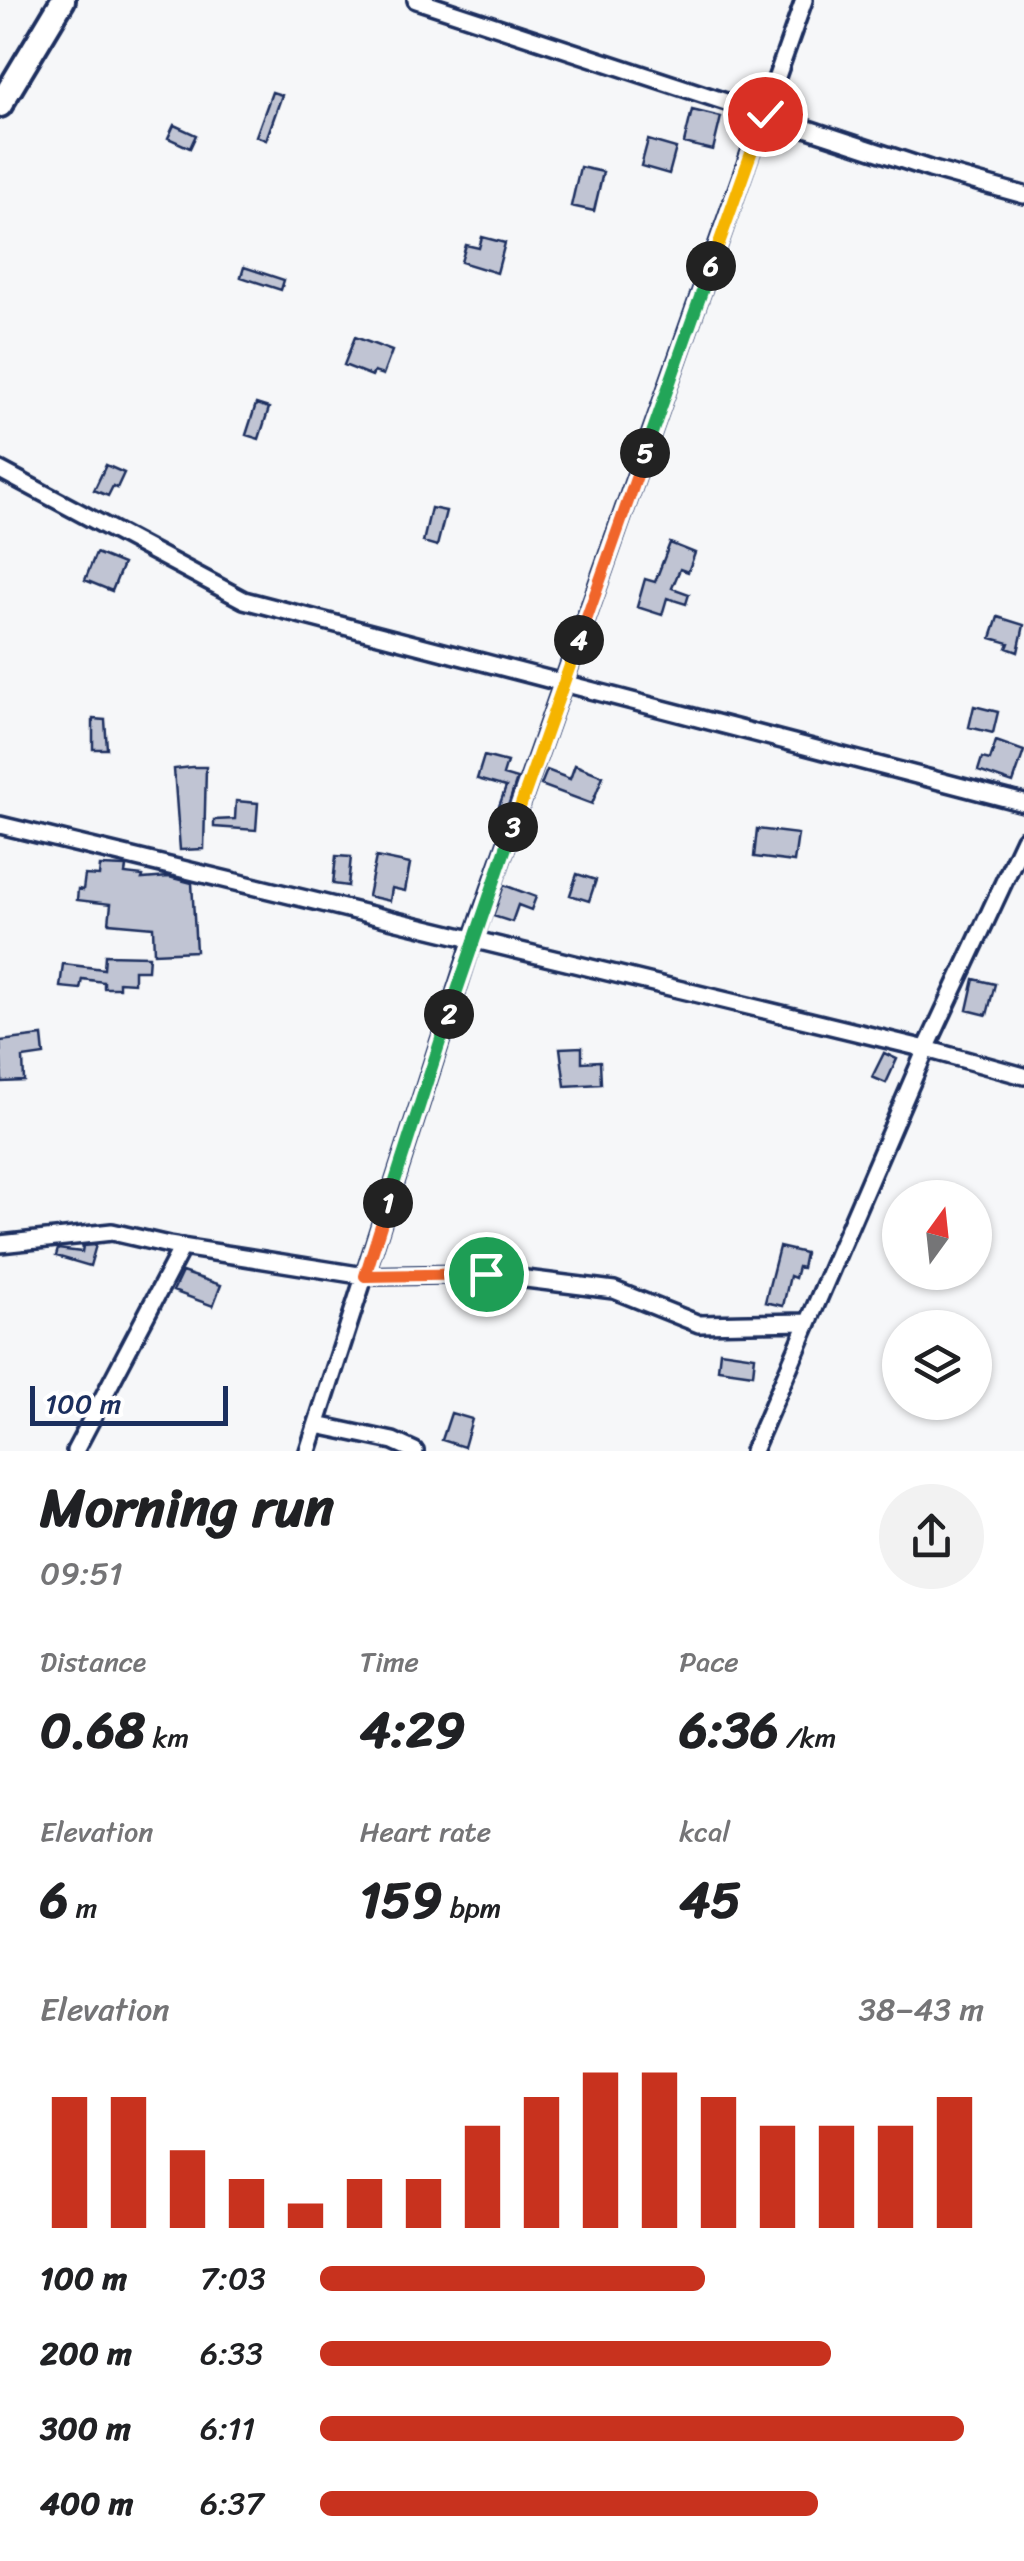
<!DOCTYPE html>
<meta charset="utf-8">
<style>
body{margin:0;font-family:Sriracha,sans-serif;background:#f2f2f2;color:#202124;height:100vh;display:flex;flex-direction:column;font-size:38px;white-space:nowrap}
*{box-sizing:border-box;margin:0}
p{font-size:32px;color:#757577}
.icon{flex:none;width:55px;height:55px;fill:none;stroke:currentColor;stroke-width:2;stroke-linecap:round;stroke-linejoin:round}
.map{position:relative;height:1451px;overflow:hidden}
.drawer{display:flex;flex-direction:column;background:#fff;flex:1}
.drawer>*{flex:none}
.needle{width:65px;rotate:15deg}
.fabs{position:absolute;left:882px;top:1180px;display:grid;gap:20px}
.fabs a{display:grid;place-items:center;width:110px;height:110px;border-radius:50%;background:#fff;box-shadow:0 2px 8px #0004;font-size:50px}
.scale{position:absolute;left:30px;bottom:25px;width:198px;box-sizing:border-box;padding-left:10px;border:5px solid #1b2f5e;border-top:0;font-size:28px;line-height:35px;white-space:nowrap;color:#1b2f5e;-webkit-text-stroke:8px #fff;paint-order:stroke}
.pin{position:absolute;display:grid;place-items:center;width:85px;height:85px;color:#fff;margin:-42px;border:5px solid #fff;border-radius:50%;box-shadow:0 2px 10px #0007}
.km{position:absolute;width:50px;height:50px;margin:-25px;border-radius:50%;background:#222;color:#fff;font-size:28px;line-height:50px;text-align:center}
.round{display:grid;place-items:center;flex:none;width:105px;height:105px;border-radius:52px;background:#f2f2f2}
.summary{display:flex;align-items:center;justify-content:space-between;height:170px;padding:0 40px}
h1{font-size:55px;font-weight:800;line-height:75px}
.stats{display:grid;grid-template-columns:repeat(3,1fr);gap:15px;height:170px;padding:10px 40px}
.stats div{display:grid;align-content:center}
.stats b{font-size:50px;font-weight:800}
.stats small{font-size:28px;font-weight:400}
.stats p{font-size:28px}
.chart{height:280px;padding:20px 40px}
.chart p{display:flex;justify-content:space-between}
.chart svg{width:100%;height:180px;margin-top:10px;stroke:#c8321e;stroke-width:6}
ul{padding:0 40px;list-style:none;font-size:32px}
li{display:grid;grid-template-columns:160px 120px 1fr;align-items:center;height:75px}
li i{height:25px;border-radius:12px;background:#c8321e}
.map>svg:first-child{display:block}
.building{fill:#c0c4d3;stroke:#1b2f5e;stroke-width:2.5}
.lines{fill:none;stroke-linecap:round;stroke-linejoin:round}
.street-casing{stroke:#1b2f5e;stroke-width:22}
.primary-casing{stroke:#1b2f5e;stroke-width:30}
.street{stroke:#fff;stroke-width:15}
.primary{stroke:#fff;stroke-width:22}
.split-1-casing{stroke:#fff;stroke-width:20}
.split-2-casing{stroke:#fff;stroke-width:20}
.split-3-casing{stroke:#fff;stroke-width:20}
.split-4-casing{stroke:#fff;stroke-width:20}
.split-5-casing{stroke:#fff;stroke-width:20}
.split-6-casing{stroke:#fff;stroke-width:20}
.split-7-casing{stroke:#fff;stroke-width:20}
.split-1{stroke:#f0652b;stroke-width:12}
.split-2{stroke:#22a559;stroke-width:12}
.split-3{stroke:#22a559;stroke-width:12}
.split-4{stroke:#f5b400;stroke-width:12}
.split-5{stroke:#f0652b;stroke-width:12}
.split-6{stroke:#22a559;stroke-width:12}
.split-7{stroke:#f5b400;stroke-width:12}
</style>
<div class="map">
<svg width="1024" height="1451" viewBox="0 0 1024 1451">
<rect width="100%" height="100%" fill="#f6f7f9"/>
<filter id="ink" filterUnits="userSpaceOnUse"><feTurbulence type="fractalNoise" baseFrequency=".01" numOctaves="2"/><feDisplacementMap in="SourceGraphic" scale="20" xChannelSelector="R" yChannelSelector="G"/><feConvolveMatrix kernelMatrix="1 2 1 2 8 2 1 2 1" color-interpolation-filters="sRGB"/></filter>
<g filter="url(#ink)">
<path class="building" d="M272 92 282 95 266 140 256 136Z
M692 110 721 117 713 150 684 143Z
M174 125 196 135 190 148 168 138Z
M648 140 676 148 669 174 641 166Z
M580 167 603 172 594 211 571 206Z
M482 237 505 243 497 273 461 262 466 245 479 248Z
M244 267 284 280 281 290 241 277Z
M355 337 392 351 383 375 374 372 372 376 344 365Z
M256 404 269 408 259 439 246 435Z
M106 465 124 473 117 488 113 486 108 496 94 490Z
M431 508 446 511 437 546 423 542Z
M670 543 695 553 688 572 680 569 672 588 689 594 686 604 667 598 662 615 637 607 645 579 655 582Z
M96 553 123 564 112 591 85 580Z
M998 617 1024 625 1018 652 1007 648 1009 643 991 638Z
M974 706 998 712 993 733 969 727Z
M93 719 105 720 107 749H93Z
M996 741 1024 751 1013 783 978 771 982 758 990 760Z
M484 756 507 762 503 775 517 779 506 812 498 809 506 787 477 779Z
M575 765 603 776 592 804 541 785 547 770 570 779Z
M192 767H206L204 849 180 850 174 769Z
M236 801 258 803 256 830 214 827V820L235 819Z
M757 829 798 834 794 862 754 857Z
M336 856 351 857 348 886 333 884Z
M376 857 410 864 405 891 392 888 390 901 368 896Z
M100 866 126 867 125 874 143 876 142 879 169 877 192 883 196 951 154 953 153 927 109 923 111 904 77 900 78 889 83 890 85 875 99 876Z
M577 874 596 880 589 901 570 895Z
M504 885 536 897 531 910 518 905 512 922 493 916Z
M105 955 149 956 148 970H134V983L119 982V988H104V982L82 979 80 989 60 987 63 964 104 969Z
M974 979 995 984 987 1015 967 1010Z
M42 1036 44 1055 23 1058 24 1081 2 1082 0 1041Z
M582 1047V1062L600 1061 601 1084 565 1086 560 1048Z
M884 1053 897 1059 886 1083 872 1077Z
M96 1245 90 1266 56 1256 58 1249 82 1252 83 1246Z
M779 1247 805 1253 802 1268 798 1267 795 1278 790 1276 783 1306 765 1302Z
M182 1272 221 1285 213 1306 173 1291Z
M720 1351 755 1356 753 1374 718 1369Z
M451 1413 472 1419 464 1447 442 1440Z"/>
<g class="lines">
<defs>
<path id="street" d="M416 0 930 169 1024 195
M0 470 244 600 1024 803
M0 825 926 1049 1024 1076
M0 1244 112 1232 169 1245 365 1276 486 1274 614 1290 699 1324 808 1322
M317 1425 393 1441 415 1451
M75 1451 182 1247
M308 1451 473 939 804 0
M753 1451 926 1049 1024 839"/>
<path id="primary" d="M0 105 63 0"/>
</defs>
<use href="#street" class="street-casing"/>
<use href="#primary" class="primary-casing"/>
<use href="#street" class="street"/>
<use href="#primary" class="primary"/>
</g>
</g>
<g class="lines" filter="url(#ink)">
<defs>
<path id="split-1" d="M388 1203 365 1276 486 1274"/>
<path id="split-2" d="M388 1203 449 1014"/>
<path id="split-3" d="M449 1014 513 827"/>
<path id="split-4" d="M513 827 579 640"/>
<path id="split-5" d="M579 640 645 453"/>
<path id="split-6" d="M645 453 711 266"/>
<path id="split-7" d="M711 266 765 114"/>
</defs>
<use href="#split-1" class="split-1-casing"/>
<use href="#split-2" class="split-2-casing"/>
<use href="#split-3" class="split-3-casing"/>
<use href="#split-4" class="split-4-casing"/>
<use href="#split-5" class="split-5-casing"/>
<use href="#split-6" class="split-6-casing"/>
<use href="#split-7" class="split-7-casing"/>
<use href="#split-1" class="split-1"/>
<use href="#split-2" class="split-2"/>
<use href="#split-3" class="split-3"/>
<use href="#split-4" class="split-4"/>
<use href="#split-5" class="split-5"/>
<use href="#split-6" class="split-6"/>
<use href="#split-7" class="split-7"/>
</g>
</svg>
<div class="fabs">
<a><svg class="needle" viewBox="-14 -14 28 28"><path d="M0-13l5 13h-10z" fill="#e53935"/><path d="M0 13l5-13h-10z" fill="#757577"/></svg></a>
<a><svg class="icon" aria-label="layers" viewBox="0 0 24 24"><path d="M12 4l9 5-9 5-9-5zM3 14l9 5 9-5"/></svg></a>
</div>
<div class="scale">100 m</div>
<div class="pin" style="left:486px;top:1274px;background:#1e9e55"><svg class="icon" aria-label="arrive" viewBox="0 0 24 24"><path d="M6 21V4h12l-3 4 3 4H6"/></svg></div>
<div class="pin" style="left:765px;top:114px;background:#d93025"><svg class="icon" aria-label="check" viewBox="0 0 24 24"><path d="M5 12l5 5 9-10"/></svg></div>
<b class="km" style="left:388px;top:1203px">1</b>
<b class="km" style="left:449px;top:1014px">2</b>
<b class="km" style="left:513px;top:827px">3</b>
<b class="km" style="left:579px;top:640px">4</b>
<b class="km" style="left:645px;top:453px">5</b>
<b class="km" style="left:711px;top:266px">6</b>
</div>
<section class="drawer">
<div class="summary"><div><h1>Morning run</h1><p>09:51</p></div><a class="round"><svg class="icon" aria-label="share" viewBox="0 0 24 24"><path d="M12 15V3M7 8l5-5 5 5M5 13v7h14v-7"/></svg></a></div>
<div class="stats">
<div><p>Distance</p><b>0.68<small> km</small></b></div>
<div><p>Time</p><b>4:29</b></div>
<div><p>Pace</p><b>6:36<small> /km</small></b></div>
</div>
<div class="stats">
<div><p>Elevation</p><b>6<small> m</small></b></div>
<div><p>Heart rate</p><b>159<small> bpm</small></b></div>
<div><p>kcal</p><b>45</b></div>
</div>
<div class="chart"><p><span>Elevation</span>38–43 m</p>
<svg viewBox="0 0 160 44" preserveAspectRatio="none"><path d="M5 44V12M15 44V12M25 44V25M35 44V32M45 44V38M55 44V32M65 44V32M75 44V19M85 44V12M95 44V6M105 44V6M115 44V12M125 44V19M135 44V19M145 44V19M155 44V12"/></svg>
</div>
<ul>
<li><b>100 m</b>7:03<i style="width:58%"></i></li>
<li><b>200 m</b>6:33<i style="width:77%"></i></li>
<li><b>300 m</b>6:11<i style="width:97%"></i></li>
<li><b>400 m</b>6:37<i style="width:75%"></i></li>
</ul>
</section>
